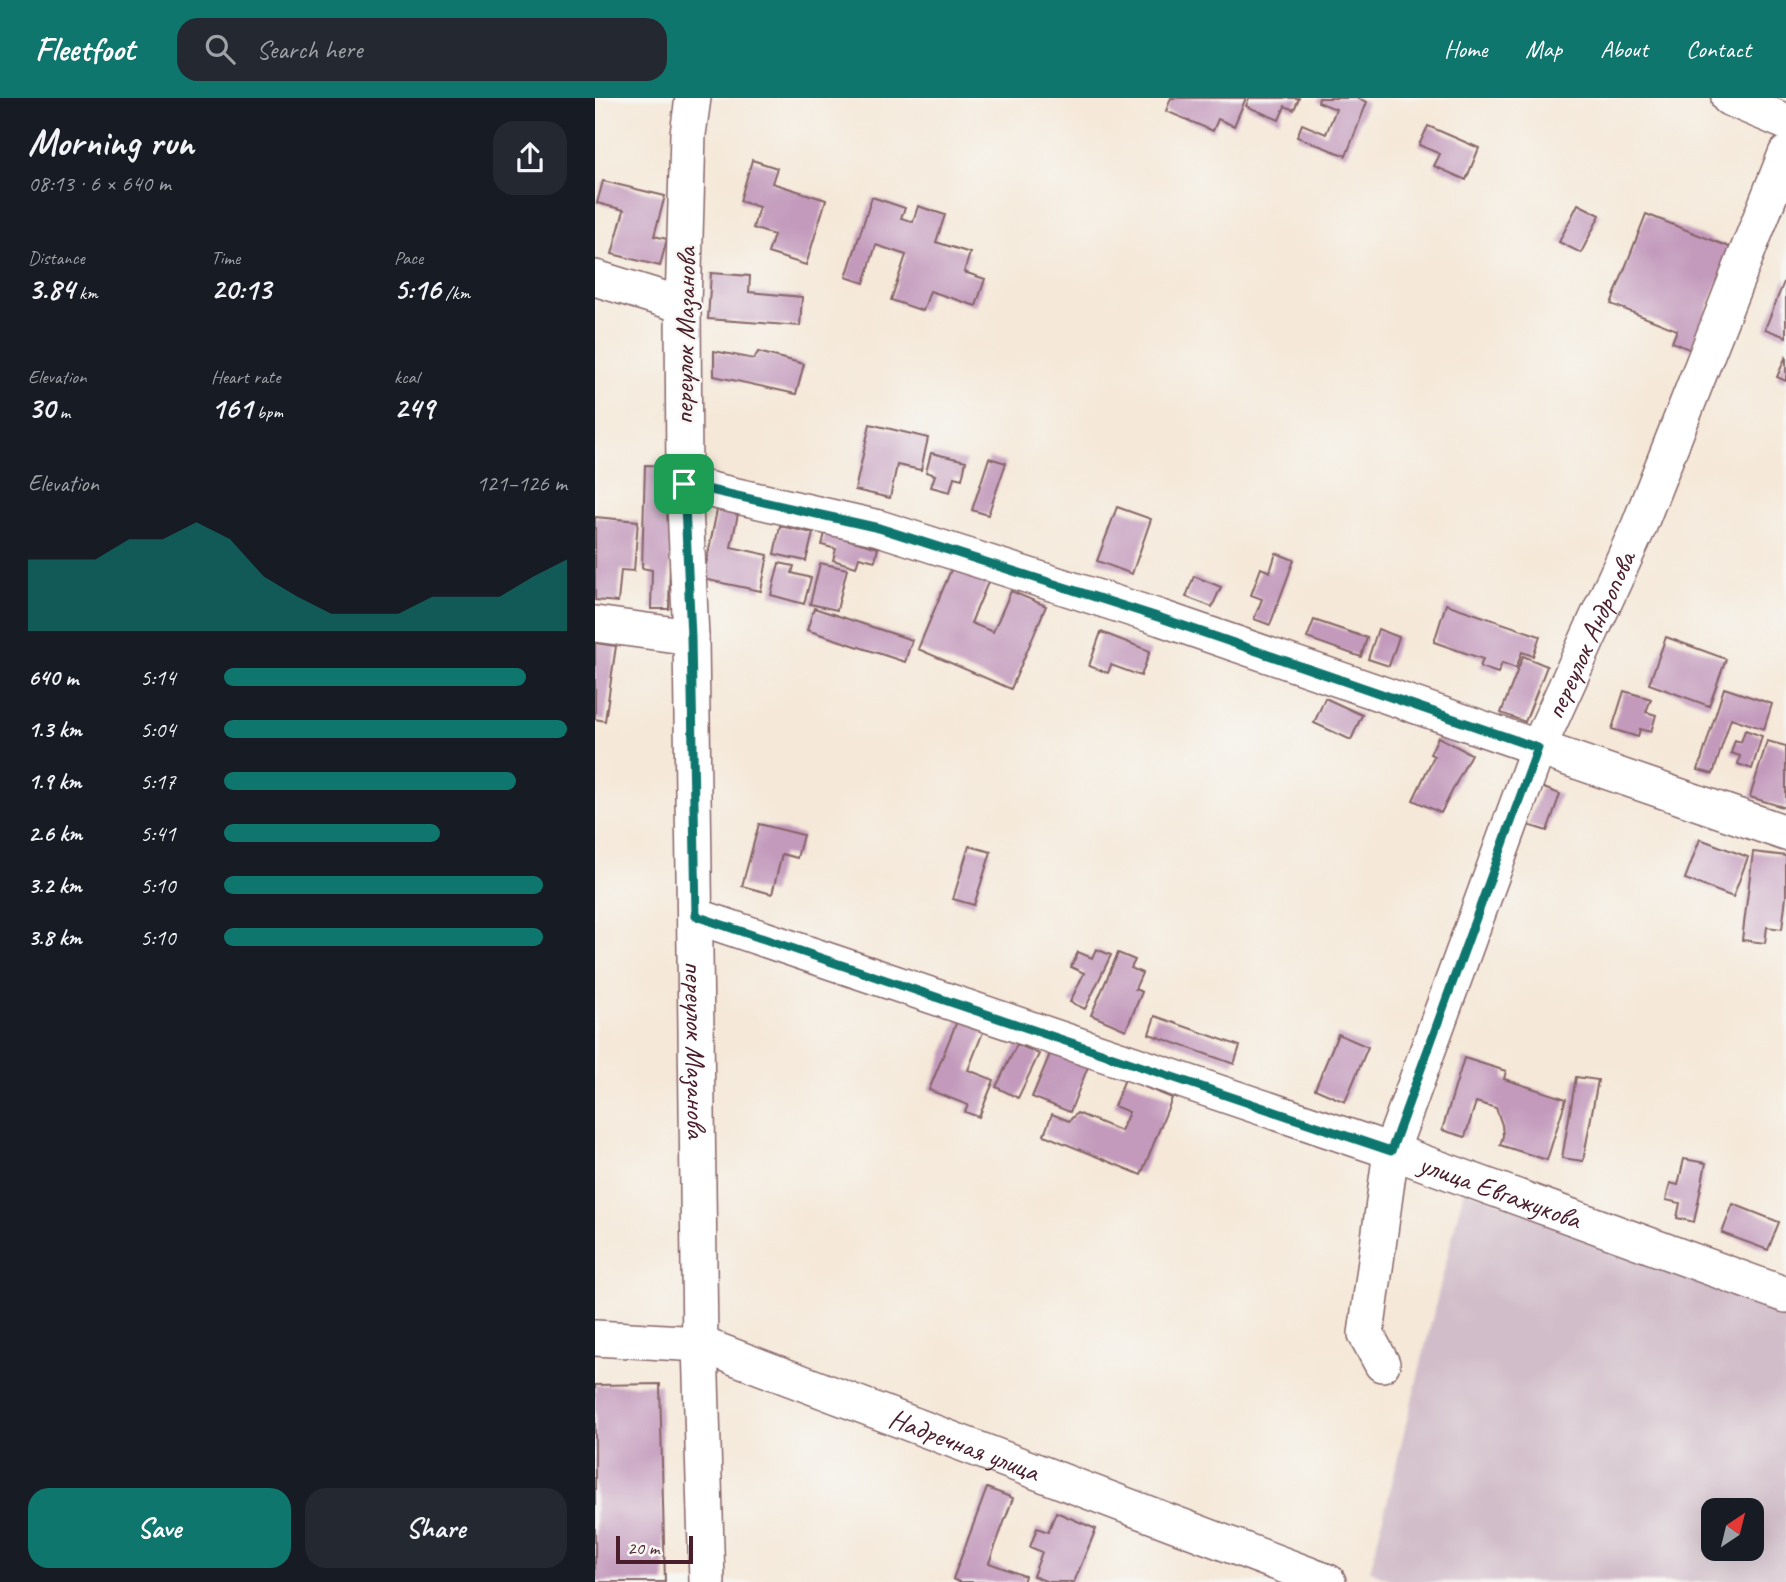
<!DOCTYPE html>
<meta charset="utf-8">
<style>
body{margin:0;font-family:Caveat,sans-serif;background:#242831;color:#f1f3f6;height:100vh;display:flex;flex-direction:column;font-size:26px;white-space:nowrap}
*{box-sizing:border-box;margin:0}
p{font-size:23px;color:#9ea1a6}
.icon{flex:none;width:38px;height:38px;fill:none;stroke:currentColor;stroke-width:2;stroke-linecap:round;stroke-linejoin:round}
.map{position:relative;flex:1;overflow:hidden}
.drawer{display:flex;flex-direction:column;background:#171b24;width:595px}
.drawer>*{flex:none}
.needle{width:46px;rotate:35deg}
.tools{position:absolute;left:1106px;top:1400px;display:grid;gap:14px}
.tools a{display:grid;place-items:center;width:63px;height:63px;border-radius:14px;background:#171b24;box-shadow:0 7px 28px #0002;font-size:35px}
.scale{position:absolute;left:21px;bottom:18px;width:77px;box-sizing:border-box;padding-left:7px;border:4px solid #4a1f2b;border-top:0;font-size:19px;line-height:24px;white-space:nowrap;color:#4a1f2b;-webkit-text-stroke:5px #f6f6f2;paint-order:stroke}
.pin{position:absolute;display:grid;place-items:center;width:60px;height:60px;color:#fff;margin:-30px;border-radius:14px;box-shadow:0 4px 10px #0006}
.round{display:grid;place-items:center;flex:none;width:74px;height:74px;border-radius:21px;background:#242831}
.headline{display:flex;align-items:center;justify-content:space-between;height:119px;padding:0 28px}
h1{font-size:38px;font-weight:700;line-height:52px}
.metrics{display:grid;grid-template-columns:repeat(3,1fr);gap:10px;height:119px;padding:7px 28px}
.metrics div{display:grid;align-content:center}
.metrics b{font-size:30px;font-weight:700}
.metrics small{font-size:19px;font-weight:400}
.metrics p{font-size:19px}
.chart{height:196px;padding:14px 28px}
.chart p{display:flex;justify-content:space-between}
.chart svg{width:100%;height:126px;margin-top:7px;fill:#0f766e;opacity:.7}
.primary-button{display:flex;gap:14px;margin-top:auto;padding:14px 28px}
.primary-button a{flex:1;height:80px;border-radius:21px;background:#0f766e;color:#fff;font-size:28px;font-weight:700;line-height:80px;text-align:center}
.primary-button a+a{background:#242831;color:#f1f3f6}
ul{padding:0 28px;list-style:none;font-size:23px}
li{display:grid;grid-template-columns:112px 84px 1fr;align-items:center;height:52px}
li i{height:18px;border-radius:9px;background:#0f766e}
header{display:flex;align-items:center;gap:42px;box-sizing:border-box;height:98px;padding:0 35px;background:#0f766e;color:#fff}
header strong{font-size:33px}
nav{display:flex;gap:38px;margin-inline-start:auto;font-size:24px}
.search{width:490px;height:63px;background:#242831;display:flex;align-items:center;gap:18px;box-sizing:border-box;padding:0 24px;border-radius:21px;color:#9ea1a6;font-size:26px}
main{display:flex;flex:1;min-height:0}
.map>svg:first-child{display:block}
.industrial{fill:#d1bdc9;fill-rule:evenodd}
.building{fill:#c39abc}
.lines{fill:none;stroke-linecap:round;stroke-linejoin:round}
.minor-casing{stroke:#866568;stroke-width:38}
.minor{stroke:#fff;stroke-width:35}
.route-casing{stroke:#fff;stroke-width:14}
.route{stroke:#0f766e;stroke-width:9}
.labels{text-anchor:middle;stroke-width:5;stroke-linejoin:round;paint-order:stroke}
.street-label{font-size:28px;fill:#4a1f2b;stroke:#f6f6f2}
</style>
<header>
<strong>Fleetfoot</strong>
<div class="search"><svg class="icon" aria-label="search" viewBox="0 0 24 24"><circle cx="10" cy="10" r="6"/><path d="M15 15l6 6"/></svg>Search here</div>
<nav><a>Home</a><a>Map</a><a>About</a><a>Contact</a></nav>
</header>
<main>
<section class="drawer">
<div class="headline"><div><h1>Morning run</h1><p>08:13 · 6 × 640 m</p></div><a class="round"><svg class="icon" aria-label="share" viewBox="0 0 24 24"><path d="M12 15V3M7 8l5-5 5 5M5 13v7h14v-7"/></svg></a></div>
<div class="metrics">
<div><p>Distance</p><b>3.84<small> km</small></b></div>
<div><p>Time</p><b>20:13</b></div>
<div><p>Pace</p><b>5:16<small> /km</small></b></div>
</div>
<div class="metrics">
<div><p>Elevation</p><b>30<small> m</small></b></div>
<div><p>Heart rate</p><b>161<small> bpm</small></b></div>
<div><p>kcal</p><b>249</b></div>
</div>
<div class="chart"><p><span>Elevation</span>121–126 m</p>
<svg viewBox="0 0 160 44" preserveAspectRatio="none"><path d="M0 44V19L10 19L20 19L30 12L40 12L50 6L60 12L70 25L80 32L90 38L100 38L110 38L120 32L130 32L140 32L150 25L160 19V44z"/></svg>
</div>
<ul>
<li><b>640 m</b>5:14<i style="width:88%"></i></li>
<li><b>1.3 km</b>5:04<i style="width:100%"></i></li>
<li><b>1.9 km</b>5:17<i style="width:85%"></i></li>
<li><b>2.6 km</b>5:41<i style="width:63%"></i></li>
<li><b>3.2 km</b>5:10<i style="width:93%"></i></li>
<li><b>3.8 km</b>5:10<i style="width:93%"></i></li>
</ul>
<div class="primary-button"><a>Save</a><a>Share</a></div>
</section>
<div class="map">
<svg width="1191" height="1484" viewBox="0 0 1191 1484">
<rect width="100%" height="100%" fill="#f6f6f2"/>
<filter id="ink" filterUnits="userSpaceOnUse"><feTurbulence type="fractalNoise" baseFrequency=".0143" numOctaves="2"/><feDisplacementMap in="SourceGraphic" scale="14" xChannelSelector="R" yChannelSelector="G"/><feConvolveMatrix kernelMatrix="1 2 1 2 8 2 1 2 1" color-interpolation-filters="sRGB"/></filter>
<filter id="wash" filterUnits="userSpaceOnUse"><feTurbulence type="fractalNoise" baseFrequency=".00686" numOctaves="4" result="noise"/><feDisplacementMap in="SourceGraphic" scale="28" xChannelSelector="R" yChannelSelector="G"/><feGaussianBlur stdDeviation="1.57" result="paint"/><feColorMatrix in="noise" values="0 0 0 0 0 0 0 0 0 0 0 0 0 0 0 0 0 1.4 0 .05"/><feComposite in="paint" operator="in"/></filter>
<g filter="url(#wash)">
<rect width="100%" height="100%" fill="#f5e8d8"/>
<path class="industrial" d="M869 1091 1191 1209V1484H801L775 1473ZM1118 1412H1157V1451H1118Z"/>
<g id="blocks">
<path class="building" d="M576 0H651L639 28 623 21 618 33 571 13Z
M654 0H704L699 12 690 8 684 22 651 8Z
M724 0H762L772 4 751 58 702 39 707 26 731 36 741 11 723 4Z
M833 28 884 50 871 82 839 68 845 56 824 47Z
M157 62 182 70 177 85 231 102 211 167 173 155 179 137 158 130 164 109 145 103Z
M8 83 70 98 59 138 72 141 65 168 17 156 29 112 2 105Z
M277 99 310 110 306 120 318 124 323 108 350 117 341 144 375 155 369 174 390 181 381 208 335 193 328 213 296 202 311 157 281 147 269 185 251 179Z
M983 106 1005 117 986 155 964 144Z
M1051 116 1137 150 1096 252 1077 244 1082 232 1016 206Z
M116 175 155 178 154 194 207 199 205 228 113 221Z
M1191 179V239L1170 231Z
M119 253 159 261 163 254 209 266 201 296 119 278Z
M1191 258V283L1182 279Z
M275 326 333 340 326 372 302 367 295 400 260 392Z
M336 355 371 363 367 381 359 379 355 394 336 389 340 377 331 374Z
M394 360 411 365 393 417 377 412Z
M50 367 77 368 74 511H56L57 472 47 470Z
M522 409 556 421 537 476 502 463Z
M122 412 143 416 136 449 173 457 166 493 108 481Z
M0 419 43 423 39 473 26 472 23 504 0 502Z
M185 428 218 435 211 463 179 456Z
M230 435 283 450 280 463 264 459 261 469 238 462 241 451 227 447Z
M681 455 699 462 675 527 659 521 667 501 656 497 666 470 675 474Z
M184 465 199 468 197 475 216 480 209 506 176 497Z
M225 465 252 471 242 512 215 506Z
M358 467 394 482 376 525 398 534 416 493 451 508 416 591 323 551Z
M599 478 626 489 617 509 591 499Z
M851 506 945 538 938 558 927 554 921 570 907 565 903 575 885 569 888 561 839 544Z
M219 510 317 542 310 564 212 532Z
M719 522 772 540 766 559 712 540Z
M783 531 804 539 794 568 773 561Z
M506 534 555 553 546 578 516 567 513 575 494 568Z
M1071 539 1131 561 1114 608 1054 586Z
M0 545 21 548 10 623 0 621Z
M928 558 952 568 930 624 906 615Z
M1129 590 1177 606 1169 631 1136 620 1118 676 1103 672Z
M1029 593 1056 601 1051 614 1061 617 1056 634 1045 631 1043 639 1017 631Z
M730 600 767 617 756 642 719 625Z
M1150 632 1167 638 1157 671 1143 666 1145 658 1136 655 1140 642 1146 644Z
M843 639 876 656 846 715 818 702 839 658 835 656Z
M1172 643 1191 648V710L1155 699Z
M946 689 965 696 952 733 933 727Z
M164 726 208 737 202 760 187 756 177 796 147 788Z
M1105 741 1153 759 1138 799 1090 781Z
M374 748 396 754 379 807 358 801Z
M1158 754 1191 758V799L1187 831 1172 829 1170 845 1147 842Z
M501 851 516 857 490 911 475 904 489 875 476 869 483 854 497 860Z
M523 855 540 862 536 870 547 875 540 891 547 894 531 932 496 917Z
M364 918 390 929 373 972 399 982 384 1019 370 1014 373 1007 334 992Z
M560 918 645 948 639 966 554 936Z
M743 936 773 949 750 1004 720 991Z
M422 946 444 956 423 1000 401 989Z
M457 951 494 966 475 1014 437 999Z
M869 960 911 973 909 981 971 1001 952 1062 905 1047 908 1038 907 1027 901 1010 881 1004 870 1039 847 1032Z
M981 979 1003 982 988 1063 967 1060Z
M530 981 577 1000 546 1077 449 1037 457 1016 474 1023 482 1015 526 1033 534 1014 519 1008Z
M1089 1061 1111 1065 1099 1124 1082 1120 1085 1105 1071 1102 1075 1085 1083 1087Z
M1138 1106 1184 1124 1173 1152 1127 1135Z
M65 1286 70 1484H0V1287Z
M392 1390 418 1400 394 1465 430 1478 428 1484H364L358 1481Z
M461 1414 501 1431 479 1484H453L438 1478 447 1454 435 1449 442 1430 453 1434Z"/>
</g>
</g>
<g filter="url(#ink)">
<use href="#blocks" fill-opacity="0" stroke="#866568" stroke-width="2"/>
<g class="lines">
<defs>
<g id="minor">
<path id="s1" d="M98 0 93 36 88 207 89 386 96 539 105 1246 112 1484"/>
<path d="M1134 0 1191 24"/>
<path d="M0 180 88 207"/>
<path d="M89 386 284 430 566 520 1191 735"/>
<path d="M0 526 96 539"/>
<path id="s2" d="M101 818 796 1053 1191 1197"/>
<path id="s3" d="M0 1240 105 1246 733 1484"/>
<path id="s4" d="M787 1266 771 1236 796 1053 943 650 1044 428 1191 56"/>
</g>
</defs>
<use href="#minor" class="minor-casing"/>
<use href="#minor" class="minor"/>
</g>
</g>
<g class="lines" filter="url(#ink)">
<defs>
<path id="route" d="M89 386 284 430 566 520 943 650 796 1053 101 818 96 539Z"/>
</defs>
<use href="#route" class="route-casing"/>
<use href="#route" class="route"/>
</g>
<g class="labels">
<g class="street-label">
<text transform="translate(89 238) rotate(-89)" y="10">переулок Мазанова</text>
<text dy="10" stroke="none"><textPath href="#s4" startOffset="772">переулок Андропова</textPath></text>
<text dy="10" stroke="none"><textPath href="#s1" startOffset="952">переулок Мазанова</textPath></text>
<text dy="10" stroke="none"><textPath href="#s2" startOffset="850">улица Евгажукова</textPath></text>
<text dy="10" stroke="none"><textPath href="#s3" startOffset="388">Надречная улица</textPath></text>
</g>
</g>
</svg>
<div class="tools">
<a><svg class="needle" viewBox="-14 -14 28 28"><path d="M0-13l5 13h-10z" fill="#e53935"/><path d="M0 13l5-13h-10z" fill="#9ea1a6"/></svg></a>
</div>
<div class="scale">20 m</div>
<div class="pin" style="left:89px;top:386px;background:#1e9e55"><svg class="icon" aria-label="arrive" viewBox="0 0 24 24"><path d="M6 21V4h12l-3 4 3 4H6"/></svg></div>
</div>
</main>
